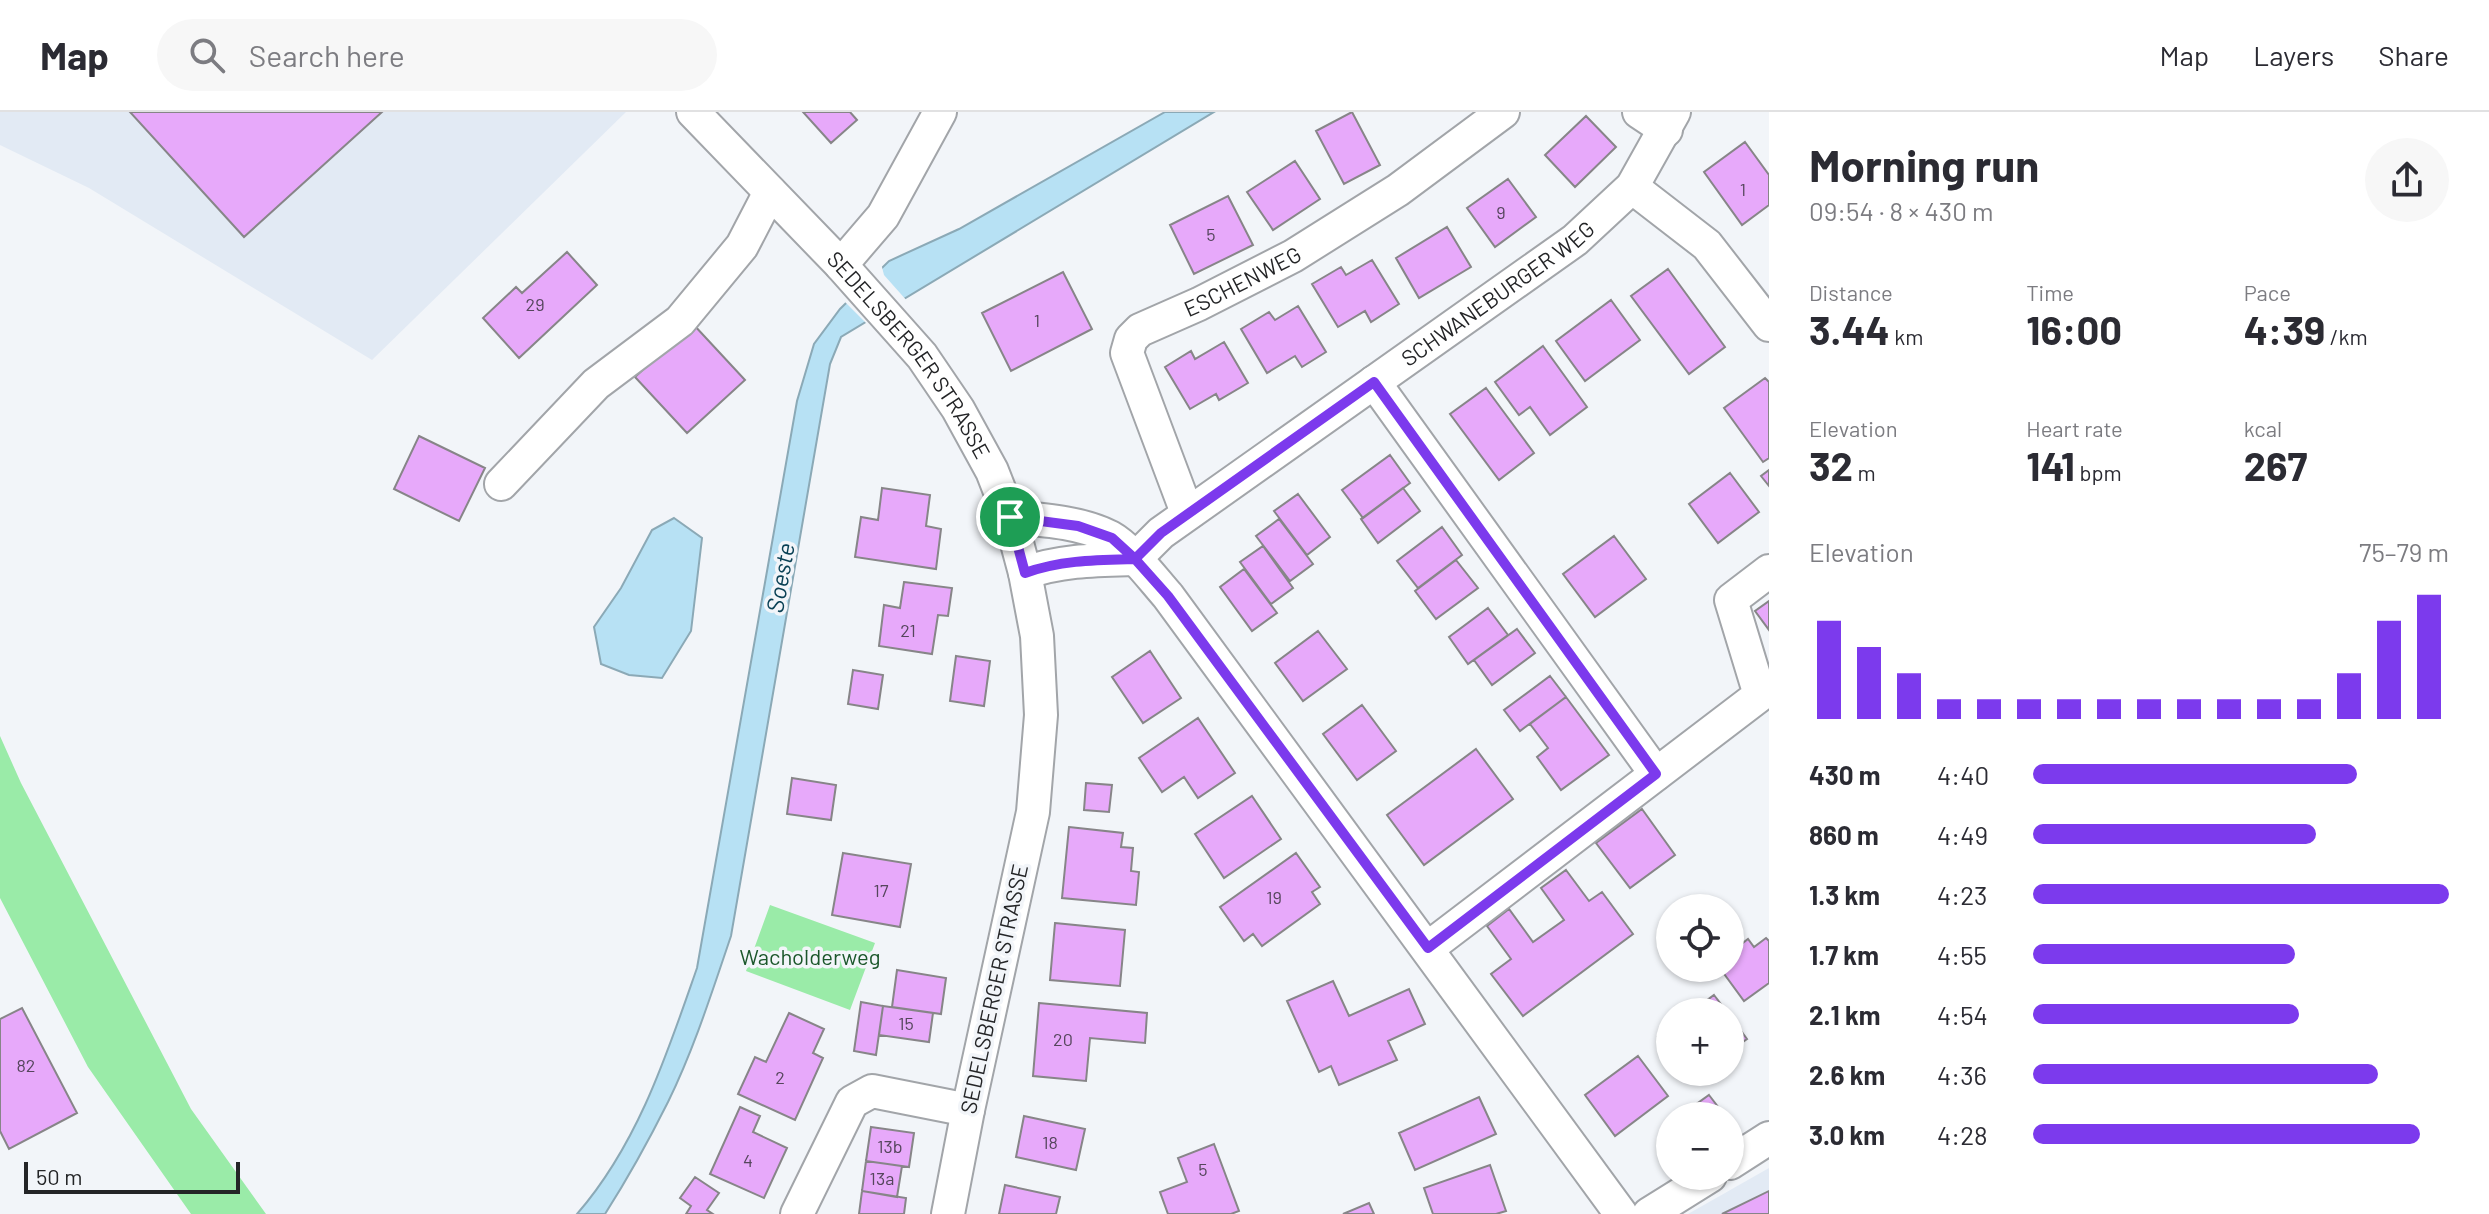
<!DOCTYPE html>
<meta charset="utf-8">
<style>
body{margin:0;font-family:Barlow,sans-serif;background:#f7f7f7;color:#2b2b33;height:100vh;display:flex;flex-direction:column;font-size:30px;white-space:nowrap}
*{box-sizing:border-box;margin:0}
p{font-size:26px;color:#7c7c81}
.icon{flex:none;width:44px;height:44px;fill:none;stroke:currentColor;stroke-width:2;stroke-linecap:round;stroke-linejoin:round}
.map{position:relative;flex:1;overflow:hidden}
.sheet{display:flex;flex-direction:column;background:#fff;width:720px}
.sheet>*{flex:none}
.fabs{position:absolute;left:1656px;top:782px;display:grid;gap:16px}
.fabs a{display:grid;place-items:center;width:88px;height:88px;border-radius:50%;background:#fff;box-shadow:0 2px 6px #0004;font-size:40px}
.scale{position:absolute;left:24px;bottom:20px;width:216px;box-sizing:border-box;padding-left:8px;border:4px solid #242527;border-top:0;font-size:22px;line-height:28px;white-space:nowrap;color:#242527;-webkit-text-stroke:6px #f2f5f9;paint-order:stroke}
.pin{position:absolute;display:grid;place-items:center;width:68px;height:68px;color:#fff;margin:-34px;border:4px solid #fff;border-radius:50%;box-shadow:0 2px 8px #0007}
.round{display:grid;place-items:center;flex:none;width:84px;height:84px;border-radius:42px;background:#f7f7f7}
.summary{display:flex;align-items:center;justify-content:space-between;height:136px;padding:0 40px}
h1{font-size:44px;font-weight:700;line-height:60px}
.metrics{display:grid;grid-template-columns:repeat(3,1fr);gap:12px;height:136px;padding:8px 40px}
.metrics div{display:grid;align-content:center}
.metrics b{font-size:40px;font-weight:700}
.metrics small{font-size:22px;font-weight:400}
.metrics p{font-size:22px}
.chart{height:224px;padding:16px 40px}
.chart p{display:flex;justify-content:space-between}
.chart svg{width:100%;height:144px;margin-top:8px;stroke:#7c3aed;stroke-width:6}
ul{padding:0 40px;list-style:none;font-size:26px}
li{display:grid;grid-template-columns:128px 96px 1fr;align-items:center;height:60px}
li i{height:20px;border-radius:10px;background:#7c3aed}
header{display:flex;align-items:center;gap:48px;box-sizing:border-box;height:112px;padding:0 40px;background:#fff;border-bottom:2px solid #e1e1e2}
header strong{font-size:38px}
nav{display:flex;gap:44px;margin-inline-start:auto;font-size:28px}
.search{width:560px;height:72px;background:#f7f7f7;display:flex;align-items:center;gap:20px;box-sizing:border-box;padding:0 28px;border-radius:44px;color:#7c7c81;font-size:30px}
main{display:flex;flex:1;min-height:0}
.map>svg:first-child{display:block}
.built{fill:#e2eaf4}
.green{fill:#9aeba8}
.water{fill:#b7e1f4;stroke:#8ba9b6;stroke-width:2}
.pier{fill:#f2f5f9}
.building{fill:#e7a9fa;stroke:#878588;stroke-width:2}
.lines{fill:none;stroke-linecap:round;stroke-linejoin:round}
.minor-casing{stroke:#a2a5a9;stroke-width:36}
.minor{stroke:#fff;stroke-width:32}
.route-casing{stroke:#fff;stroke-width:16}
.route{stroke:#7c3aed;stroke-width:10}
.labels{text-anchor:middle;stroke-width:7;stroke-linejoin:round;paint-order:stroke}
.number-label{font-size:18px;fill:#55465c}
.street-label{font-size:22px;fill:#242527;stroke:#f2f5f9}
.park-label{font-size:22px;fill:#1b572b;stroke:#f2f5f9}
.water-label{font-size:24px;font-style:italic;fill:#0a4155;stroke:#f2f5f9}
</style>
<header>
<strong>Map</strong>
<div class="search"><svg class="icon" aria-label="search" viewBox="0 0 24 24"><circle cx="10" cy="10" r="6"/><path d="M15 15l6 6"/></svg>Search here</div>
<nav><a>Map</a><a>Layers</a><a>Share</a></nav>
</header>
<main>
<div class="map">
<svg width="1769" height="1102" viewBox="0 0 1769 1102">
<rect width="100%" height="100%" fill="#f2f5f9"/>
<path class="built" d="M0 0H626L372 248 89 76 0 33Z
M1769 1056V1102H1688Z"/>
<path class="green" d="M0 624 21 671 191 997 266 1102H191L88 955 0 786Z
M770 793 875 831 850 898 746 859Z"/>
<path class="water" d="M1165 0H1214L841 225 830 252 731 824C712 880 694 937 668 990 649 1028 628 1066 605 1102H577C638 1032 667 942 697 856L797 289 814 232 840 197 889 149 959 117Z
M674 406 702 426 691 519 662 566 629 563 601 552 594 515 621 476 652 418Z"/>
<path class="pier" d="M881 151 884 163 908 190 868 213 843 188Z"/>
<path class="building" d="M130 0H382L244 125Z
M803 0H850L857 8 831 31Z
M1352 0 1380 53 1344 72 1316 19Z
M1586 4 1616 35 1575 75 1545 43Z
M1745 30 1769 63V93L1742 113 1704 60Z
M1295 49 1320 87 1273 118 1247 80Z
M1508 67 1536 105 1495 135 1467 96Z
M1228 84 1253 133 1194 162 1170 113Z
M1447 115 1471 155 1419 186 1396 146Z
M567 140 597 173 519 246 483 206 516 175 522 181Z
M1372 148 1399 192 1371 210 1365 199 1338 215 1312 172 1341 155 1346 163Z
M1668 157 1725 235 1689 262 1631 184Z
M1063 160 1092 217 1011 259 982 201Z
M1611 188 1640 228 1585 269 1556 229Z
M1298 194 1326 240 1302 255 1295 244 1267 261 1241 217 1269 200 1275 208Z
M693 212 745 268 687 321 635 265Z
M1224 230 1248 271 1219 288 1216 282 1190 297 1165 255 1191 239 1195 247Z
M1543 234 1587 295 1550 323 1530 295 1519 303 1495 270Z
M1765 266 1769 270V346L1763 350 1724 296Z
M1486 276 1534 341 1499 368 1450 302Z
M419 324 485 356 459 409 394 377Z
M1390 343 1410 371 1363 406 1342 378Z
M1769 358V374L1761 364Z
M1730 361 1759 400 1718 431 1689 392Z
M882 376 930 383 926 414 941 417 936 457 855 445 861 405 878 408Z
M1403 376 1420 399 1378 431 1361 407Z
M1298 382 1330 425 1307 443 1274 399Z
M1279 407 1313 452 1290 469 1256 424Z
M1442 415 1462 443 1418 476 1397 449Z
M1614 424 1646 467 1595 505 1563 462Z
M1263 434 1293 476 1271 492 1240 450Z
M1456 448 1478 476 1436 507 1415 479Z
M1244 457 1277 501 1252 519 1220 475Z
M904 470 952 476 948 504 938 503 932 542 879 534 884 493 900 496Z
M1769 489V518L1755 499Z
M1488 496 1508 523 1468 552 1449 525Z
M1517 517 1535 541 1492 573 1474 548Z
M1318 519 1347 557 1303 589 1275 551Z
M1150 539 1181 586 1143 611 1112 565Z
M956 544 990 549 984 594 950 589Z
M853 558 883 563 878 597 848 592Z
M1550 564 1566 585 1520 619 1504 598Z
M1566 585 1609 643 1561 678 1537 645 1548 636 1530 612Z
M1362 593 1396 639 1357 668 1323 622Z
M1198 606 1235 661 1198 686 1184 665 1162 680 1139 646Z
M1476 637 1513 687 1424 753 1387 703Z
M792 666 836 673 831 708 787 702Z
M1086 671 1112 673 1109 700 1084 698Z
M1252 684 1281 727 1224 766 1195 722Z
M1642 697 1675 743 1630 776 1596 731Z
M1069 715 1123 721 1121 735 1133 736 1131 759 1139 760 1136 793 1062 786Z
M843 741 911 752 900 815 832 803Z
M1296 741 1320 775 1312 780 1320 792 1262 834 1253 822 1244 829 1220 795Z
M1566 758 1589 789 1602 780 1633 822 1523 904 1491 862 1511 847 1487 814 1509 797 1533 830 1564 808 1541 776Z
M1055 811 1125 818 1120 874 1050 868Z
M1766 826 1769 829V871L1744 889 1722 859 1730 856V841L1748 827 1754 835Z
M897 858 946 866 941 902 892 895Z
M1333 869 1349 904 1409 877 1425 912 1388 929 1397 948 1339 973 1331 954 1319 960 1287 889Z
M1714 883 1727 900H1691Z
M861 890 883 894 876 943 854 939Z
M1039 891 1147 901 1145 931 1090 926 1086 969 1033 964Z
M883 894 933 901 929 930 879 923Z
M22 896 77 1001 9 1037 0 1019V907Z
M789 901 824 917 813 941 823 946 795 1008 738 982 755 945 766 950Z
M1730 904 1747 927 1730 939Z
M1670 916V941L1658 925Z
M1638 944 1668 984 1615 1024 1585 983Z
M1684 960H1702L1690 969Z
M1709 983 1725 1004H1692L1688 998Z
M1479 985 1496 1022 1415 1058 1399 1021Z
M740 995 760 1004 753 1020 787 1036 764 1086 710 1062Z
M1024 1004 1085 1017 1076 1058 1016 1045Z
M871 1015 914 1021 909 1055 866 1049Z
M1214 1032 1239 1099 1231 1102H1168L1160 1080 1187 1070 1178 1046Z
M866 1049 902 1054 897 1085 862 1079Z
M1490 1053 1506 1099 1496 1102H1433L1424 1076Z
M695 1065 719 1081 707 1098 713 1102H686L691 1094 680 1086Z
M1005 1073 1060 1085 1056 1102H999Z
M862 1079 906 1086 904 1102H859Z
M1769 1079V1102H1722Z
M1369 1091 1374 1102H1343Z"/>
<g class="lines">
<defs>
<g id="minor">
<path id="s1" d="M693 0 841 153 922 244 958 297 992 359 1010 405 1025 461 1037 524 1041 603 1033 700 968 998 948 1102"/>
<path d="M1639 0 1666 18"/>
<path d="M1632 75 1707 133 1769 213"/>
<path d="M841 153 883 104 940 0"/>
<path d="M1374 270 1656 662"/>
<path d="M501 372 596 272 680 209 742 134 770 80"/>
<path id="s2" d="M1190 400 1183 390 1127 241 1131 227 1140 218 1199 192 1293 144 1398 78 1503 0"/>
<path d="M1010 405C1044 408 1080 410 1110 425 1130 436 1152 466 1168 484L1621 1102"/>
<path id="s3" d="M1135 447 1161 421 1575 128 1632 75 1674 0"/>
<path d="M1025 461C1061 448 1097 448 1135 447"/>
<path d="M1428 836 1760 583 1731 488 1769 459"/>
<path d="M1730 1051 1769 1026"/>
<path d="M797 1102 852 990 872 979 968 998"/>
<path d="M1649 1102 1710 1064"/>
</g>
</defs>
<use href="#minor" class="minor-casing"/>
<use href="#minor" class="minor"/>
</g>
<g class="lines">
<defs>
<path id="route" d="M1010 405 1025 461C1061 448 1097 448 1135 447L1168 484 1428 836 1656 662 1374 270 1161 421 1135 447 1112 426 1078 414 1010 405"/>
</defs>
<use href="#route" class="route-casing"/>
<use href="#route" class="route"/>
</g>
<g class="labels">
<g class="number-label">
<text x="1743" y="84">1</text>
<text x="1501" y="107">9</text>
<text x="1211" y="129">5</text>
<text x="535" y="199">29</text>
<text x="1037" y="215">1</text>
<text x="908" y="525">21</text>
<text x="881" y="785">17</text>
<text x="1274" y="792">19</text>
<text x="906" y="918">15</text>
<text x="1063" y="934">20</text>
<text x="26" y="960">82</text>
<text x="780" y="972">2</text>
<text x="1050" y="1037">18</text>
<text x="890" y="1041">13b</text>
<text x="748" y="1055">4</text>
<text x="1203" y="1064">5</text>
<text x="882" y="1073">13a</text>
</g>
<g class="street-label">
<text dy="8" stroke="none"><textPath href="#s2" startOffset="312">ESCHENWEG</textPath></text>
<text dy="8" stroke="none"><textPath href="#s3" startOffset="450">SCHWANEBURGER WEG</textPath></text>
<text dy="8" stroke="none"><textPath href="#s1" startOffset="326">SEDELSBERGER STRASSE</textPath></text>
<text transform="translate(994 877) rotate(-78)" y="8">SEDELSBERGER STRASSE</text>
</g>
<g class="park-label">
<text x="810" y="853">Wacholderweg</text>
</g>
<g class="water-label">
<text transform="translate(781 466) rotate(-80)" y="8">Soeste</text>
</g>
</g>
</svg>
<div class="fabs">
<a><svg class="icon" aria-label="locate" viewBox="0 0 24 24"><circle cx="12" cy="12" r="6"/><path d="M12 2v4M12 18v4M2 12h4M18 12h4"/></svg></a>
<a>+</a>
<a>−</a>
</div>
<div class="scale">50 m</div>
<div class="pin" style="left:1010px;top:405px;background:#1e9e55"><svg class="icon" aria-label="arrive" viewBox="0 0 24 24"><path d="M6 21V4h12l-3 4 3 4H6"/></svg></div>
</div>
<section class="sheet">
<div class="summary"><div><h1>Morning run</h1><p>09:54 · 8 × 430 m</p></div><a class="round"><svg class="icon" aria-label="share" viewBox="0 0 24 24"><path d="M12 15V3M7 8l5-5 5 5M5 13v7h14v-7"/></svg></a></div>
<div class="metrics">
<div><p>Distance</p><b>3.44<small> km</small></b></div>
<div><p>Time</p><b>16:00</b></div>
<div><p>Pace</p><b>4:39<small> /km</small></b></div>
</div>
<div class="metrics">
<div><p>Elevation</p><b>32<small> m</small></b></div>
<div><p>Heart rate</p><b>141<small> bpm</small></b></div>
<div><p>kcal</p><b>267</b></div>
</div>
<div class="chart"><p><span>Elevation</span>75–79 m</p>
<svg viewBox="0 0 160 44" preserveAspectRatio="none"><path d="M5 44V14M15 44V22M25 44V30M35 44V38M45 44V38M55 44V38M65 44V38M75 44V38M85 44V38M95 44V38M105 44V38M115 44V38M125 44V38M135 44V30M145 44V14M155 44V6"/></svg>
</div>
<ul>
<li><b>430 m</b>4:40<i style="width:78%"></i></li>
<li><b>860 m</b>4:49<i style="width:68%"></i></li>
<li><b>1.3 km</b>4:23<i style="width:100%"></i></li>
<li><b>1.7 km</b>4:55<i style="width:63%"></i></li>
<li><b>2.1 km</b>4:54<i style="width:64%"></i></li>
<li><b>2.6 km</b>4:36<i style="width:83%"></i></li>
<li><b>3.0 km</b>4:28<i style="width:93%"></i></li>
</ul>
</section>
</main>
